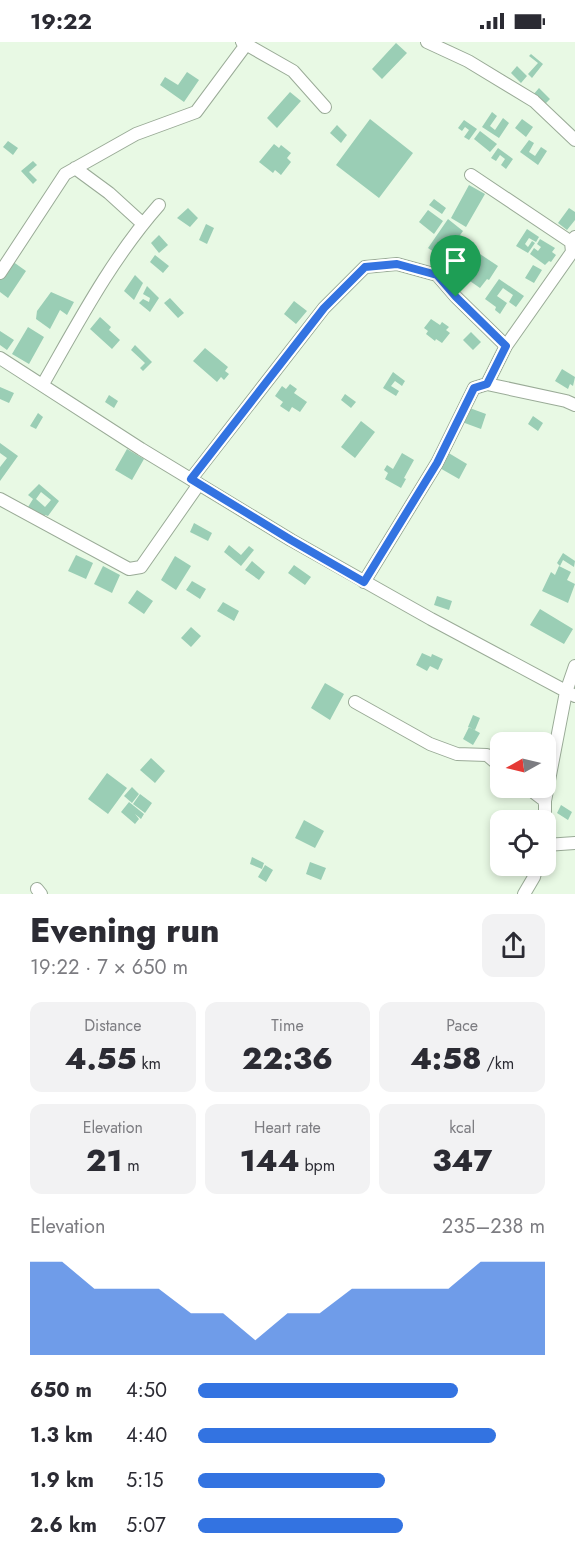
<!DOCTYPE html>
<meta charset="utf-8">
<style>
body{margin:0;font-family:Jost,sans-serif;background:#f2f2f3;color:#2b2b33;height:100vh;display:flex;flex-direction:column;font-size:22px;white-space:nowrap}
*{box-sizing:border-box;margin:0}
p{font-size:20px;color:#7c7c81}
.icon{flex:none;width:33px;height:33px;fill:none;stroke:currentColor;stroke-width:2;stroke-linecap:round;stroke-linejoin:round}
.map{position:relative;height:852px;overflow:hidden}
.side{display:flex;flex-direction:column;background:#fff;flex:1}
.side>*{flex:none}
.needle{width:39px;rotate:262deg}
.controls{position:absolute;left:490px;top:690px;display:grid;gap:12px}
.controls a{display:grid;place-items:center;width:66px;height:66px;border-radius:12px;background:#fff;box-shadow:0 3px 9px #0003;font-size:30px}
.pin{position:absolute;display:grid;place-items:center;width:51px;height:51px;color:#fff;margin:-62px -26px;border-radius:50% 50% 50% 0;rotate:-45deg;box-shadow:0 0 6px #0007}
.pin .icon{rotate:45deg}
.round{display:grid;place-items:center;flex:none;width:63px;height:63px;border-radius:12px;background:#f2f2f3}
.overview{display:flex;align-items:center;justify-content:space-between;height:102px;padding:0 30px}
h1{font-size:33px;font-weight:800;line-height:45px}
.metrics{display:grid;grid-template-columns:repeat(3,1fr);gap:9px;height:102px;padding:6px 30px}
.metrics div{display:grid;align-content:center;border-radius:12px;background:#f2f2f3;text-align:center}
.metrics b{font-size:30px;font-weight:800}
.metrics small{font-size:16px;font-weight:400}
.metrics p{font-size:16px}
.chart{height:168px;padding:12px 30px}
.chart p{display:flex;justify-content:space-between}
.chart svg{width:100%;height:108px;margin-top:6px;fill:#3373e1;opacity:.7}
ul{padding:0 30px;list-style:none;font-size:20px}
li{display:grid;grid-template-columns:96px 72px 1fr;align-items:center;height:45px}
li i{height:15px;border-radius:8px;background:#3373e1}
.status{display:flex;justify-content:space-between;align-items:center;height:42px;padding:0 30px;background:#fff;direction:ltr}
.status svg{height:16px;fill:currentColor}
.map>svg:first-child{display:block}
.building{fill:#9aceb5;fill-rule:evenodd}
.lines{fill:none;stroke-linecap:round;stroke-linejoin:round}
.minor-casing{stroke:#9aab97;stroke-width:14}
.minor{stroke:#fff;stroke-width:12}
.route-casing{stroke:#fff;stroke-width:12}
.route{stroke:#3373e1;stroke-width:8}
</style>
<div class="status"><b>19:22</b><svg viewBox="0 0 49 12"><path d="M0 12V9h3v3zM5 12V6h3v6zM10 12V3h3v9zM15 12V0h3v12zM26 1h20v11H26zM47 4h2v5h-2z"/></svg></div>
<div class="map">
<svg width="575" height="852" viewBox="0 0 575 852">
<rect width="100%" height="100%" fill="#e8f9e4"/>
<path class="building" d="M396 1 407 11 382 37 372 27Z
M531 12 543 22 532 36 528 32 538 21 529 14Z
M517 24 527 34 521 41 511 31Z
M187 30 199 38 184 60 160 43 165 35 178 43Z
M539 46 550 57 544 63 533 53Z
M290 50 301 59 277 86 267 76Z
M492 70 497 74 490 84 495 88 503 76 509 81 499 96 482 85Z
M370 77 413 111 379 156 336 123Z
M522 77 533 85 526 95 515 86Z
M464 78 477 87 469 98 464 95 469 88 465 85 462 89 458 86Z
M337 83 347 93 341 101 330 91Z
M480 89 497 102 490 110 474 97Z
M529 98 534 101 529 110 535 114 541 105 547 109 538 123 520 110Z
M8 99 18 106 13 113 3 105Z
M274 102 279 106 281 103 291 111 287 116 291 120 281 133 275 128 273 131 259 120Z
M498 106 513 117 506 127 501 123 505 117 500 113 496 119 491 116Z
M33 119 37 123 29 130 37 138 33 142 21 129Z
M469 143 485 152 466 185 451 176Z
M434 157 446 166 442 172 429 163Z
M188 166 198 176 190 185 177 176Z
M569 166 575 170V178L567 188 558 181Z
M428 168 443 179 434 192 419 180Z
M448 177 463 189 445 214 436 208 434 210 428 206Z
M206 182 214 186 207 202 199 198Z
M527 187 539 195 536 200 529 196 525 202 528 205 532 199 535 201 528 211 516 204Z
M159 193 168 203 159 211 151 201Z
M540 197 555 206 552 210 556 213 551 220 549 219 545 223 530 212 534 206 538 209 541 205 537 202Z
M463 201 477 213 469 222 465 218 469 213 465 210 461 215 455 211Z
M480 212 498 224 489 238 487 237 480 246 467 237 473 227 471 225Z
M155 213 169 224 163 231 150 220Z
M12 219 26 229 8 256 0 250V237Z
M533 223 542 228 534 241 525 236Z
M135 233 143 241 134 258 124 249Z
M499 237 524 254 516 265 509 260 513 253 503 246 497 254 507 261 500 272 495 268 496 265 485 257Z
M147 244 159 256 150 270 139 261 143 257 149 260 150 256 143 252Z
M51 250 74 260 67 273 60 268 50 287 36 277 37 269Z
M170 256 184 271 178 276 164 261Z
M294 259 307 269 296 282 284 272Z
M100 275 111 285 109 288 120 298 112 307 90 287Z
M431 277 440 283 442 280 449 285 446 288 450 291 442 301 436 297 435 299 426 292 428 289 424 286Z
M28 285 44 295 29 322 12 312Z
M0 289 14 298 7 308 0 303Z
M471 290 481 300 473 308 463 298Z
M135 303 152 320 143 329 140 326 145 321 131 308Z
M205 306 228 325 225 329 229 332 224 338 221 335 217 340 193 319Z
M562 327 575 335 573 344 570 342 568 347 555 339Z
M393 330 405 339 402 344 395 339 391 344 399 349 396 354 383 346Z
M290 342 297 347 294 351 307 360 300 370 292 365 289 370 280 364 283 360 275 354 282 344 286 347Z
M0 345 14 351 9 361 0 357Z
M345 352 356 360 351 366 341 358Z
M109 353 118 359 114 366 105 360Z
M467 365 486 372 481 387 462 380Z
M38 371 43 375 36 387 30 384Z
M533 374 543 381 538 389 528 382Z
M361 379 375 390 355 416 341 405Z
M0 401 18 414 0 439V425L7 416 0 411Z
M127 407 144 417 132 438 115 428Z
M447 410 467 422 459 437 438 425Z
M402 411 414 418 404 436 406 437 401 446 385 437 388 431 384 428 387 423 393 427Z
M39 442 59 459 48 474 45 473 44 477 23 468 24 462 28 465 33 457 28 453ZM41 450 51 458 45 465 36 457Z
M194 481 212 491 208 499 190 490Z
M229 503 241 513 249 504 254 508 241 524 224 510Z
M563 511 575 519 574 525 563 518 560 524 557 521Z
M76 513 93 521 86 537 68 529Z
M175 514 191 524 176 548 161 538Z
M252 519 265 530 259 538 245 528Z
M294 523 311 535 305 543 288 531Z
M103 524 120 533 112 551 94 542Z
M559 524 571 530 567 538 575 542 568 561 542 549 551 530 555 533Z
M192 539 206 547 200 557 186 548Z
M137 548 153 559 144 572 128 561Z
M437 554 452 559 449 568 434 563Z
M223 560 239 569 234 579 217 569Z
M540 567 573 587 564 602 530 583Z
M191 585 201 594 191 605 181 596Z
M422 611 431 615 432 612 443 617 438 628 430 624 427 629 416 623Z
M325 641 344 652 330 678 311 666Z
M473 673 480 676 475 688 468 685Z
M469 685 480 691 473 703 463 697Z
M151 716 165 729 155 741 140 728Z
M107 731 127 746 108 772 88 757Z
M132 745 139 752 132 761 124 754Z
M140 752 152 761 145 771 133 762Z
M129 760 144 772 141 777 135 772 139 777 135 782 121 770Z
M561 763 572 770 568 778 557 771Z
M304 778 324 789 315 806 295 796Z
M252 815 264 821 262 827 250 822Z
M310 820 326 826 321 838 306 832Z
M265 823 273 828 266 840 258 835Z"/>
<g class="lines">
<defs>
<path id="minor" d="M242 0 293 29 325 65
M427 0 468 19 534 59 575 98
M75 126 109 151 143 182
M471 133 571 200 575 195
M0 231 65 132 136 92 196 70 248 0
M0 316 141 407 291 498 431 577 575 654
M43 342C78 281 112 216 159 163
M487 342 566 359 575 363
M191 437 324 266 365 225 397 222 437 233 456 255 506 304
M0 457 129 527 141 525 199 442
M364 540 437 421 474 346 487 342 506 304 572 210 571 200
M355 660 430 702 457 712 487 713 501 725
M528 746 545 759
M545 778V759L566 650 575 624
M546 803 575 801
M37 847 41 852
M524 852 534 835 537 824"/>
</defs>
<use href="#minor" class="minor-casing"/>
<use href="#minor" class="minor"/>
</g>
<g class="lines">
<defs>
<path id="route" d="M397 222 437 233 456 255 506 304 487 342 474 346 437 421 364 540 291 498 191 437 324 266 365 225Z"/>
</defs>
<use href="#route" class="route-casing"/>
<use href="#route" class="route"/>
</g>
</svg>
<div class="controls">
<a><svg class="needle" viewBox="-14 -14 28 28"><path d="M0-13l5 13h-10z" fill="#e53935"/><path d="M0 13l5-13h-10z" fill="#7c7c81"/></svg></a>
<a><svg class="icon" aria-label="locate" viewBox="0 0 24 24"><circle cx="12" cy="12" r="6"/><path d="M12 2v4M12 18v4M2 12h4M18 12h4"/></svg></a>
</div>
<div class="pin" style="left:456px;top:255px;background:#1e9e55"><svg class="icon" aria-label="arrive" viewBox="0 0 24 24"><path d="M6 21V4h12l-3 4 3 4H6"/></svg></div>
</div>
<section class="side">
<div class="overview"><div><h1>Evening run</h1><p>19:22 · 7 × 650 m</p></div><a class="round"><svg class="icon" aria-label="share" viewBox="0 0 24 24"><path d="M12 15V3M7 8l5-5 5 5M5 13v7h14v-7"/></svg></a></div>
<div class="metrics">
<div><p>Distance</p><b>4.55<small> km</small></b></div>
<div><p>Time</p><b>22:36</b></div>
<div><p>Pace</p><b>4:58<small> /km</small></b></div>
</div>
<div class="metrics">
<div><p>Elevation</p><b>21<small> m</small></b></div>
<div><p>Heart rate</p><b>144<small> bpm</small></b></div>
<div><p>kcal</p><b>347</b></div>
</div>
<div class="chart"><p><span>Elevation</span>235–238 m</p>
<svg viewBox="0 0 160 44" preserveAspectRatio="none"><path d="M0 44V6L10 6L20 17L30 17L40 17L50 27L60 27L70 38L80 27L90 27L100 17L110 17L120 17L130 17L140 6L150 6L160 6V44z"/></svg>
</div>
<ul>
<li><b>650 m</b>4:50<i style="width:75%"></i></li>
<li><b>1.3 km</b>4:40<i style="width:86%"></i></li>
<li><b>1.9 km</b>5:15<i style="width:54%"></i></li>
<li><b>2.6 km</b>5:07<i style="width:59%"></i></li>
</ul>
</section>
